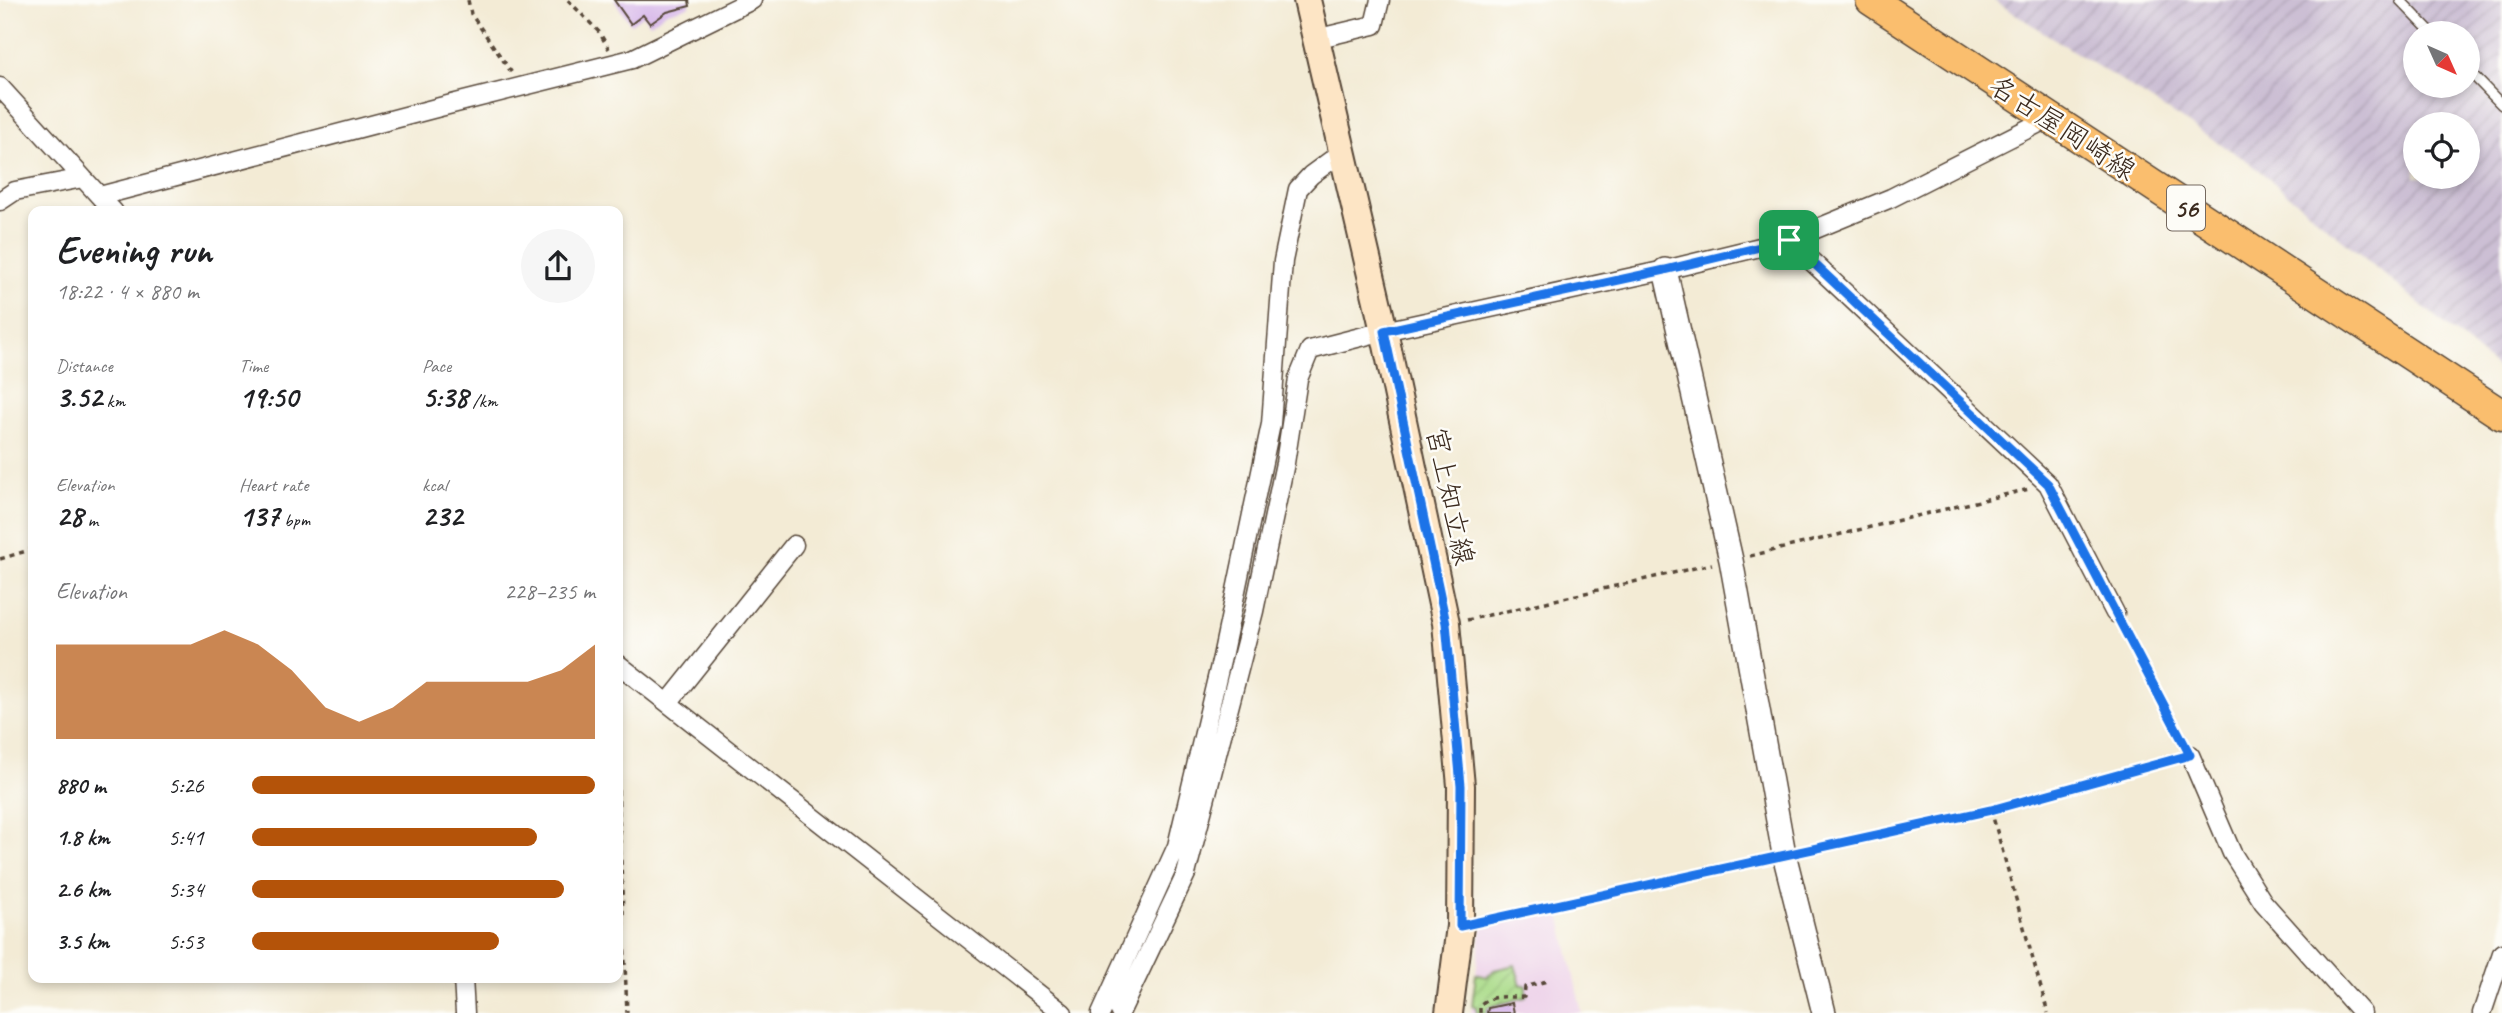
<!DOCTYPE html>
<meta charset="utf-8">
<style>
body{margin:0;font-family:Caveat,"Klee One",sans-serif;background:#f6f6f6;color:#202124;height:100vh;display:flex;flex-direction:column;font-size:26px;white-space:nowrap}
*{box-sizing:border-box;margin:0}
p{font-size:23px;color:#757577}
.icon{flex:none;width:38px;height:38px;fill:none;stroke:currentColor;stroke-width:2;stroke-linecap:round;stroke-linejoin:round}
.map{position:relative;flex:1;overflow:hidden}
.drawer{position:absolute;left:28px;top:206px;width:595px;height:777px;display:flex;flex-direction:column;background:#fff;border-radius:14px;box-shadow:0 4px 10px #0003}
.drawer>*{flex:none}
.needle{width:46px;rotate:135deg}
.buttons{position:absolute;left:2403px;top:21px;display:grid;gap:14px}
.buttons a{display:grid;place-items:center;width:77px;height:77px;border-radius:50%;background:#fff;box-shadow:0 4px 10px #0003;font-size:35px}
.pin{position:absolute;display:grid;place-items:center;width:60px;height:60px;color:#fff;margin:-30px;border-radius:14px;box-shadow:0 4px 10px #0006}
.round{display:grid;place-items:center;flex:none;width:74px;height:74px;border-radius:37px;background:#f6f6f6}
.head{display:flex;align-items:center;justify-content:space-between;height:119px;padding:0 28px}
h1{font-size:38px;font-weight:600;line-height:52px}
.figures{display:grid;grid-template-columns:repeat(3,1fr);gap:10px;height:119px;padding:7px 28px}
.figures div{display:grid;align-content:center}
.figures b{font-size:30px;font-weight:600}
.figures small{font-size:19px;font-weight:400}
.figures p{font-size:19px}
.chart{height:196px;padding:14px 28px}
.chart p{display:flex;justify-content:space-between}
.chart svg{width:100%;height:126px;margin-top:7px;fill:#b45309;opacity:.7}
ul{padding:0 28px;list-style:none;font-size:23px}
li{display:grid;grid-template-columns:112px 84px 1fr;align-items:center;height:52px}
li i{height:18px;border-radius:9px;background:#b45309}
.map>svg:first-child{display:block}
.built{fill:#edd1e9}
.industrial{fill:url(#industrial-furrows);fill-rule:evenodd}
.garden{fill:url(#garden-furrows);stroke:#728254;stroke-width:2}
.building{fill:#d4b2e9}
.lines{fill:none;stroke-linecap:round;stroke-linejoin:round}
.service-casing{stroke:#574739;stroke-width:12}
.minor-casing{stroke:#574739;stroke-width:21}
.tertiary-casing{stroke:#574739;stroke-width:26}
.secondary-casing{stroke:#574739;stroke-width:30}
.primary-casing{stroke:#574739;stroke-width:33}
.path{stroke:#574739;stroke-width:3.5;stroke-dasharray:5 5;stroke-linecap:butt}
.service{stroke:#fff;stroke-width:9}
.minor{stroke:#fff;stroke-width:18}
.tertiary{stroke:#fff;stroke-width:23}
.secondary{stroke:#fde5c5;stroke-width:26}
.primary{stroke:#fabe6e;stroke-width:30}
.route-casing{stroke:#fff;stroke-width:14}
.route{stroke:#1a73e8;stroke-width:9}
.labels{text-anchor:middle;stroke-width:5;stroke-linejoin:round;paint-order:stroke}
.shield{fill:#fdfcf7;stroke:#75695f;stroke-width:2}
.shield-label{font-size:26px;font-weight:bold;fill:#3b2a1e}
.street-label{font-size:28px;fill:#3b2a1e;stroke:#fdfcf7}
</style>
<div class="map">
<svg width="2502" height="1013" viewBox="0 0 2502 1013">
<defs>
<pattern id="industrial-furrows" width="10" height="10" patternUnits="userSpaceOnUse" patternTransform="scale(1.75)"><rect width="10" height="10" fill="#ccbfd4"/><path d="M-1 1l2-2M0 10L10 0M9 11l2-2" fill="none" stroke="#b0a4b6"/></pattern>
<pattern id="garden-furrows" width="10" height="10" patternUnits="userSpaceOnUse" patternTransform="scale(1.75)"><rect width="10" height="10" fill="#aadb89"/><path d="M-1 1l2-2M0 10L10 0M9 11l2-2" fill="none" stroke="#93bc76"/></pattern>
</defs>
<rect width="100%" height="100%" fill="#fdfcf7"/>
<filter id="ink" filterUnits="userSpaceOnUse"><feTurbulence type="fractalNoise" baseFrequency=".0143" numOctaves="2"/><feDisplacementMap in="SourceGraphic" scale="14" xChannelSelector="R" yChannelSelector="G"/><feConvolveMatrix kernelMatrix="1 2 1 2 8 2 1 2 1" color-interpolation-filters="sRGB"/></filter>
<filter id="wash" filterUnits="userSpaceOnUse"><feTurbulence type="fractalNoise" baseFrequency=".00686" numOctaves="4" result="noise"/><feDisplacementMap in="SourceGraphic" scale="28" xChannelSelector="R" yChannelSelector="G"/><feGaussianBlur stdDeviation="1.57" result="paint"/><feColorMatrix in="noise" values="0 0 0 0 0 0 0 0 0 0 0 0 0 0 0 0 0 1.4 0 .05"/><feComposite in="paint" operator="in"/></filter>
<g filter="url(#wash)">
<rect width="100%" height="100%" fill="#f3ebd5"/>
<path class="built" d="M1559 910 1582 1013H1471L1482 926Z"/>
<path class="industrial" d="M1993 0H2502V372L2249 162ZM2415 33H2468V86H2415ZM2415 124H2468V177H2415Z"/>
<path class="garden" d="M1515 965 1521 985H1526V997L1488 1007 1487 1013H1477L1476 1007 1472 1005 1476 974 1487 977 1494 970Z"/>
<g id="blocks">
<path class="building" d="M614 0H689L690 6 667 12 650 24 643 15 631 24Z
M1512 1003 1514 1013H1487L1488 1008Z"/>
</g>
</g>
<g filter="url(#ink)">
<use href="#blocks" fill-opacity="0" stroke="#574739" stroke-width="2"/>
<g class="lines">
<defs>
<path id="service" d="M2400 0 2432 33
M2468 70 2502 105"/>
<path id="minor" d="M1315 39 1374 25 1380 0
M0 87 114 212
M100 196 440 107 632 59 752 0
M0 201 15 191 83 178
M1789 240 2048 484 2115 613
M618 664 1063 1013
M668 703 794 545
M2190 755 2232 853 2263 902 2362 1013
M463 978 465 1013
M1101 1013 1177 846 1222 657 1271 424 1283 261 1298 189 1311 175 1341 153
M1120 1013 1186 874 1254 611 1285 463 1298 379 1310 350 1384 331 1665 270 1789 240 1891 198 2049 118
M2482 1013 2502 953"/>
<path id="tertiary" d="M1665 270 1731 560 1784 854 1824 1013"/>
<path id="secondary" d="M1307 0 1384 331 1446 623 1461 786 1460 926 1449 1013"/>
<path id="primary" d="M1871 0 2502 415"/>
</defs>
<use href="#service" class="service-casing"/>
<use href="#minor" class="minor-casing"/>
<use href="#tertiary" class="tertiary-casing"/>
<use href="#secondary" class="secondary-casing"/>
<use href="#primary" class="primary-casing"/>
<path class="path" d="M468 0 471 14 512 73
M568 0 599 32 609 49
M1750 556 2029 489
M0 559 33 549
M1467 620 1712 564
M2122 627 2183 741
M618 790 627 1013
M1991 810 2048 1013
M1801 850 1991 810 2174 759
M1480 923 1766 858
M1480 1013V1005C1493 993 1508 998 1524 997L1525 987 1547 981"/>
<use href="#service" class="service"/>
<use href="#minor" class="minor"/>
<use href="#tertiary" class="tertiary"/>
<use href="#secondary" class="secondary"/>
<use href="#primary" class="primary"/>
</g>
</g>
<g class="lines" filter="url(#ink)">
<defs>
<path id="route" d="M1789 240 2048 484 2190 755 1991 810 1460 926 1461 786 1446 623 1384 331 1665 270Z"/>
</defs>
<use href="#route" class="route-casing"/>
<use href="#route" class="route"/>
</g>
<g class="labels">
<rect class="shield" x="2167" y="185.5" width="38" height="45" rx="5"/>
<g class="shield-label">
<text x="2186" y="217">56</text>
</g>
<g class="street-label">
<text transform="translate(2063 127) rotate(33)" y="10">名古屋岡崎線</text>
<text transform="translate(1451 496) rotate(78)" y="10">宮上知立線</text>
</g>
</g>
</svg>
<div class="buttons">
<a><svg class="needle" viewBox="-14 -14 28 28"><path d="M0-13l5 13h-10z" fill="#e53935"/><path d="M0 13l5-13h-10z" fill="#757577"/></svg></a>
<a><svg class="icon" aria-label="locate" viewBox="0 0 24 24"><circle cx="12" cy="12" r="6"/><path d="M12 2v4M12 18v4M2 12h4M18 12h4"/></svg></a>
</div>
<div class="pin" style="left:1789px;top:240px;background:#1e9e55"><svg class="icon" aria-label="arrive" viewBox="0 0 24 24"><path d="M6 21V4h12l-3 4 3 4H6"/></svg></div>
<section class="drawer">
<div class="head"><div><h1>Evening run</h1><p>18:22 · 4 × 880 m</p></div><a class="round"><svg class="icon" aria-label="share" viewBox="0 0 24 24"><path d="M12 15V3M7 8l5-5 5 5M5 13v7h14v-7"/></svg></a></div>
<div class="figures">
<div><p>Distance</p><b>3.52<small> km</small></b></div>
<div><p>Time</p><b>19:50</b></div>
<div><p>Pace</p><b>5:38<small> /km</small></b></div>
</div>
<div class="figures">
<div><p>Elevation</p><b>28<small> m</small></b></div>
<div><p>Heart rate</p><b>137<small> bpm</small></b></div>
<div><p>kcal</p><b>232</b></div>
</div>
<div class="chart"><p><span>Elevation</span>228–235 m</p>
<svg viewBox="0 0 160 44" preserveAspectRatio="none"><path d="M0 44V11L10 11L20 11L30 11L40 11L50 6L60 11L70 20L80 33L90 38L100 33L110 24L120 24L130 24L140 24L150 20L160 11V44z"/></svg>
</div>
<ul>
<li><b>880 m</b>5:26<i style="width:100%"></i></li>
<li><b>1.8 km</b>5:41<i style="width:83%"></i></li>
<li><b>2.6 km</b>5:34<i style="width:91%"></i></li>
<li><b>3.5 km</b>5:53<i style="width:72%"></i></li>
</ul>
</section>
</div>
